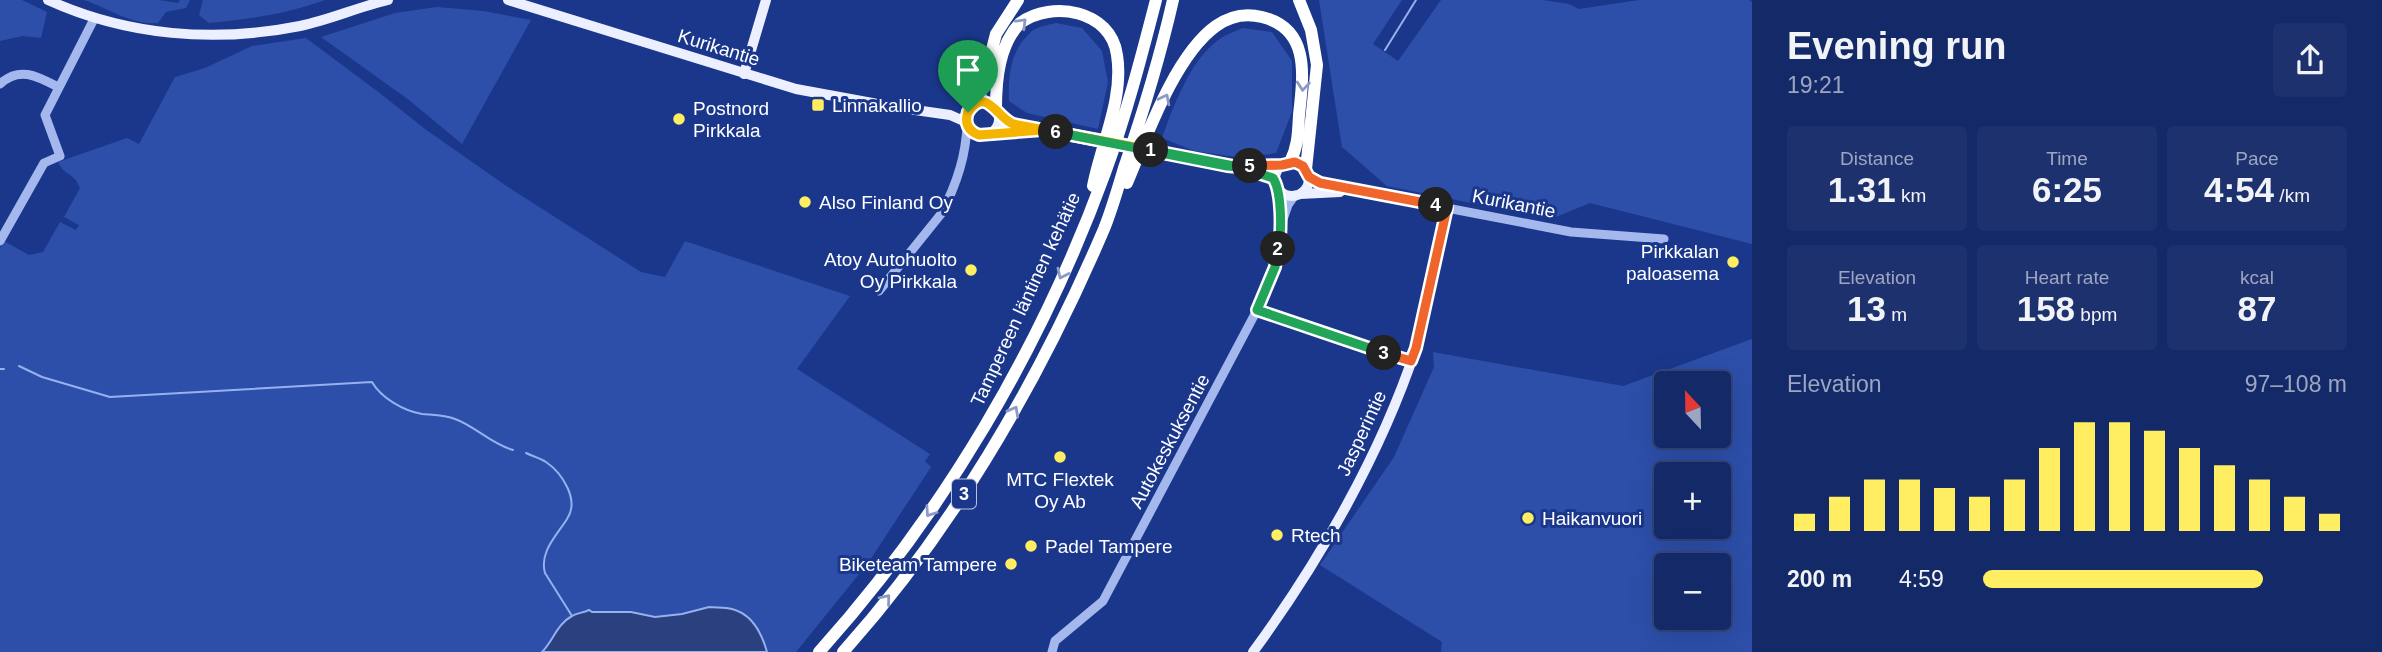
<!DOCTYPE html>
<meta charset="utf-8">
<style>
body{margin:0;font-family:Helvetica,sans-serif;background:#1d316e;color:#f1f3f6;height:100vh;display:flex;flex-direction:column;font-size:26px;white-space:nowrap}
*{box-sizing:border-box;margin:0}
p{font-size:23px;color:#9da6c0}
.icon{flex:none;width:38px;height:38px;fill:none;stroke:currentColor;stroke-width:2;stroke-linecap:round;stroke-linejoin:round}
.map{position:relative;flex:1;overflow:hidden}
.drawer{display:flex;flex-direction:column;background:#142968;width:630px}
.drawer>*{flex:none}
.needle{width:46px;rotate:338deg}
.controls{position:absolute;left:1654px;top:371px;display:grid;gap:14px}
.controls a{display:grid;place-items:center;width:77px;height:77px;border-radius:7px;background:#142968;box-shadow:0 7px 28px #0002,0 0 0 2px #33457c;font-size:35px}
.pin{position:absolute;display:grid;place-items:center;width:60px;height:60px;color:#fff;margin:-72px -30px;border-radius:50% 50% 50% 0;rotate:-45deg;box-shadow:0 0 7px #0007}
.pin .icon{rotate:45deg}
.km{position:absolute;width:35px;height:35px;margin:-18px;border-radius:50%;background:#222;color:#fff;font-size:19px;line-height:35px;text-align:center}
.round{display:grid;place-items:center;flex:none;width:74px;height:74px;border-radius:7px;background:#1d316e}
.headline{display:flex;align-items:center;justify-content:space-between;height:119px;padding:0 35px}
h1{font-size:38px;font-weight:700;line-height:52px}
.stats{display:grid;grid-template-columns:repeat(3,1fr);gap:10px;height:119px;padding:7px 35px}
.stats div{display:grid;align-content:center;border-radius:7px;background:#1d316e;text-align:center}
.stats b{font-size:35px;font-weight:700}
.stats small{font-size:19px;font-weight:400}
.stats p{font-size:19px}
.chart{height:196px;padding:14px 35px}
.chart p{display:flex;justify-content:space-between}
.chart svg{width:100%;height:126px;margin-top:7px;stroke:#ffee61;stroke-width:6}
ul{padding:0 35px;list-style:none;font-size:23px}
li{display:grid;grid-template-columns:112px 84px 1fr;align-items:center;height:52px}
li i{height:18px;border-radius:9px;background:#ffee61}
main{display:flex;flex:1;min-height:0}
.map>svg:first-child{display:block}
.green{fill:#2d4fa9;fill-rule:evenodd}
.water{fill:#2a407f;stroke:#97b0ef;stroke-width:2}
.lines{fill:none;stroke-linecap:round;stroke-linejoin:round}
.stream{stroke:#97b0ef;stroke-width:2}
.minor{stroke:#a4b8ed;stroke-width:9}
.major{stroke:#ebefff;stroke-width:10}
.highway{stroke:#fff;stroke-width:12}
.major-bridge{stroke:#ebefff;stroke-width:10}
.oneway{stroke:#8c9bc5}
.split-1-casing{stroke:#fff;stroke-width:14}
.split-2-casing{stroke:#fff;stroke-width:14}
.split-3-casing{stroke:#fff;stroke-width:14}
.split-4-casing{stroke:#fff;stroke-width:14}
.split-5-casing{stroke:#fff;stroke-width:14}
.split-6-casing{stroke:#fff;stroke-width:14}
.split-7-casing{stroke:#fff;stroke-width:14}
.split-1{stroke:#f5b400;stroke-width:9}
.split-2{stroke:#22a559;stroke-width:9}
.split-3{stroke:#22a559;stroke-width:9}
.split-4{stroke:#f0652b;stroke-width:9}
.split-5{stroke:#f0652b;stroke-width:9}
.split-6{stroke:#22a559;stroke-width:9}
.split-7{stroke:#f5b400;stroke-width:9}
.poi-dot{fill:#ffee61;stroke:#1a378b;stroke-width:2.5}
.labels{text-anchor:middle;stroke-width:6;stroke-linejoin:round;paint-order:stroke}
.shield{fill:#1a378b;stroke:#bac3dc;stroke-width:2}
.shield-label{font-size:18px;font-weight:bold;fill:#fff}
.street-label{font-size:19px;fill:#fff;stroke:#1a378b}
.poi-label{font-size:19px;fill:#fff;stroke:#1a378b;text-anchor:start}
</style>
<main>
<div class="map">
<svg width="1752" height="652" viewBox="0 0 1752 652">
<rect width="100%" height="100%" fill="#1a378b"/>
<path class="green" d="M0 0H22L47 12 41 38 22 36 0 41Z
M84 0H159L178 3 180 0H190L186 8 166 12 158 23C131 25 108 8 84 0Z
M203 0H325C288 14 248 19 209 23L199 15Z
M1319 0H1402L1373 44 1398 61 1441 0H1543L1569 4 1579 9 1639 0H1749L1752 2V244L1590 203 1551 219 1387 186 1342 147Z
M437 7 483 11 531 20 462 144 409 100 321 37 395 13Z
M1056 23 1082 28 1102 51 1108 82 1098 129 1027 113 1009 101C1008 77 1010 51 1030 33 1035 27 1048 25 1056 23Z
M1242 28 1272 32 1292 61V112L1276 153 1244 158 1194 151 1162 138C1173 107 1190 61 1217 41 1224 35 1234 32 1242 28Z
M306 38 381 94 425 129 505 185 641 272 665 277 685 241 850 296 797 369 930 454 925 461 931 467 868 563 796 652H767L761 632 729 608 709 607 682 614 655 617 631 612H586L572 616 558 628 550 644 542 652H0V248L4 241 29 255 43 252 60 222 76 230 79 225 64 217 80 188C74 172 64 176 58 162L127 138 139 144 175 77 205 68 252 46Z
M1752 339V652H1441L1442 642 1320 565 1394 457 1434 367 1433 352 1623 386ZM1666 383H1718V436H1666ZM1666 474H1718V527H1666ZM1666 565H1718V618H1666Z"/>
<path class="water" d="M709 607C716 608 724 607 732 609 752 614 762 634 767 652H542C553 641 557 624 572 616 577 613 583 613 589 610L592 612H631L655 617 682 614Z"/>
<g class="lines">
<path class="stream" d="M1385 50 1416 0
M19 366 42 377 110 397 372 382C381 398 404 411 422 414 432 415 445 415 455 419 475 426 491 444 513 450
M0 369H4
M526 453C532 456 540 458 546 462 562 473 580 500 567 519 557 535 539 552 545 573L572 616"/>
<path class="minor" d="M0 84C19 66 37 76 58 87
M1447 208 1571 232 1664 239
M1281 225 1288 205 1295 195
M0 241 44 163 60 156 45 115 94 19
M879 291 941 214C956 186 966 157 967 125
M1257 310 1411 361
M1052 652 1055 641 1103 601 1257 310C1267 285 1284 253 1281 225 1280 212 1278 199 1277 186"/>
<path class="major" d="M48 0C127 36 215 43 300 26 330 20 358 7 388 0
M508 0 796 89 894 107 950 115 966 122
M744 74 766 0
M999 113 1013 124 1078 136
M990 134C1004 125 1001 109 986 102 960 103 959 133 984 136L1042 130
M1170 153C1190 157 1265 169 1276 182
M1275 179a17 17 0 1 1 34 0a17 17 0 1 1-34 0Z
M1245 166 1282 165
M1300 194 1340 192
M1253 652C1319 562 1381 454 1416 348 1423 326 1427 303 1432 280 1437 256 1443 232 1447 208L1323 184 1309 177"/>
<path class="highway" d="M1299 0 1311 30 1317 65 1306 169
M978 103 996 34 1018 0
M996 108C996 80 999 45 1020 23 1052 0 1111 10 1117 55 1124 99 1101 144 1093 186
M1127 183C1146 138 1175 55 1216 26 1230 16 1246 13 1262 17 1311 29 1303 77 1299 115 1298 132 1298 147 1290 162
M819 652C944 513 1041 348 1105 173 1126 116 1141 58 1156 0
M843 652C954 528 1039 381 1104 229 1112 209 1118 188 1124 168 1143 113 1160 57 1173 0"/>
<path class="major-bridge" d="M1078 136 1170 153"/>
</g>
<defs><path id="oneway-chevron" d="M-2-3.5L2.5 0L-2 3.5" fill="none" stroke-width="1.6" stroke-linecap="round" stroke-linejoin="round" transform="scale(1.75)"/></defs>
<g class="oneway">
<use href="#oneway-chevron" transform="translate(1022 23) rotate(-45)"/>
<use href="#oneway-chevron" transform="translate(1303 86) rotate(95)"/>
<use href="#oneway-chevron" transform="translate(1165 99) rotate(-63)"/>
<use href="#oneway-chevron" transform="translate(1062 274) rotate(115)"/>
<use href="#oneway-chevron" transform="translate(1014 411) rotate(-61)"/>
<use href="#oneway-chevron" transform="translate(930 512) rotate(124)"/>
<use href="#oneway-chevron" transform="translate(886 599) rotate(-51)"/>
</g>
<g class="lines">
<defs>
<path id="split-1" d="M968 112C987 86 996 117 1013 124L1151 150"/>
<path id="split-2" d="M1151 150 1239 167 1273 178C1282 192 1282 232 1278 249"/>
<path id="split-3" d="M1278 249 1275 267 1257 310 1384 353"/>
<path id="split-4" d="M1384 353 1411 361 1416 348 1447 208 1436 205"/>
<path id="split-5" d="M1250 166 1282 165 1295 162 1303 166 1309 177 1320 183 1436 205"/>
<path id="split-6" d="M1056 132 1227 166 1239 167 1250 166"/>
<path id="split-7" d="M968 112C964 123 968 131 979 135L1042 130 1056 132"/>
</defs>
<use href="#split-1" class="split-1-casing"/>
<use href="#split-2" class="split-2-casing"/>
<use href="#split-3" class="split-3-casing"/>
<use href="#split-4" class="split-4-casing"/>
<use href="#split-5" class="split-5-casing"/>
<use href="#split-6" class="split-6-casing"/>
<use href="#split-7" class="split-7-casing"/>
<use href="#split-1" class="split-1"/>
<use href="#split-2" class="split-2"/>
<use href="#split-3" class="split-3"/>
<use href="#split-4" class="split-4"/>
<use href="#split-5" class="split-5"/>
<use href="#split-6" class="split-6"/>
<use href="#split-7" class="split-7"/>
</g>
<g class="poi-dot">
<rect x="811" y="98" width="14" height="14" rx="3.5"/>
<circle cx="679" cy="119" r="7"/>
<circle cx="805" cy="202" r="7"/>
<circle cx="1733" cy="262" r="7"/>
<circle cx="971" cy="270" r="7"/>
<circle cx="1060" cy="457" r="7"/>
<circle cx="1528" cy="518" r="7"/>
<circle cx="1277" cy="535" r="7"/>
<circle cx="1031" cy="546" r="7"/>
<circle cx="1011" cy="564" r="7"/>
</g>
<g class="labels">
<rect class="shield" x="952" y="479.5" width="24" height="29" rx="5"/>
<g class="shield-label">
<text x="964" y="500">3</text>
</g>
<g class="street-label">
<text transform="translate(719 47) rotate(17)" y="7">Kurikantie</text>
<text transform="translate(1514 203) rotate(11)" y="7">Kurikantie</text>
<text transform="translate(1025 299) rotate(-65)" y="7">Tampereen läntinen kehätie</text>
<text transform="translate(1361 433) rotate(-65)" y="7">Jasperintie</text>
<text transform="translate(1169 441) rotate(-62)" y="7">Autokeskuksentie</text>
</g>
<g class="poi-label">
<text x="832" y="112">Linnakallio</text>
<text x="693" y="115">Postnord<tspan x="693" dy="22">Pirkkala</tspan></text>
<text x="819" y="209">Also Finland Oy</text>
<text x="1719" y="258" text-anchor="end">Pirkkalan<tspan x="1719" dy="22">paloasema</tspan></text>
<text x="957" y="266" text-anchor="end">Atoy Autohuolto<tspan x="957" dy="22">Oy Pirkkala</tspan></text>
<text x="1060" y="486" text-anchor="middle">MTC Flextek<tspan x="1060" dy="22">Oy Ab</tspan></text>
<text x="1542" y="525">Haikanvuori</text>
<text x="1291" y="542">Rtech</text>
<text x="1045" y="553">Padel Tampere</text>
<text x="997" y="571" text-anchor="end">Biketeam Tampere</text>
</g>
</g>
</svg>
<div class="controls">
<a><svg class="needle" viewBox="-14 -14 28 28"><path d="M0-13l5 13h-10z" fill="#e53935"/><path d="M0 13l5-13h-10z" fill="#9da6c0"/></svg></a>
<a>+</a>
<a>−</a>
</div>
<div class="pin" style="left:968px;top:112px;background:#1e9e55"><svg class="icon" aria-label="arrive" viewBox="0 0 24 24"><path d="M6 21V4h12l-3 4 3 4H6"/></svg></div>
<b class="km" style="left:1151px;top:150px">1</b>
<b class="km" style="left:1278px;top:249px">2</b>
<b class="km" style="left:1384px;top:353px">3</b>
<b class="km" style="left:1436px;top:205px">4</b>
<b class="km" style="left:1250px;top:166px">5</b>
<b class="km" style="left:1056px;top:132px">6</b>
</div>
<section class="drawer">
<div class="headline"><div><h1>Evening run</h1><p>19:21</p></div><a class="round"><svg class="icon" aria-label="share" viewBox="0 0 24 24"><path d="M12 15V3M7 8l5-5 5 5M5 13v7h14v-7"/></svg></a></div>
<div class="stats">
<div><p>Distance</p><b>1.31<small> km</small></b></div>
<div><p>Time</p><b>6:25</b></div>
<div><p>Pace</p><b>4:54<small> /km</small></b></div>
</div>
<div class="stats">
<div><p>Elevation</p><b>13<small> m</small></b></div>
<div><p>Heart rate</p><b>158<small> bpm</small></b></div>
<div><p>kcal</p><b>87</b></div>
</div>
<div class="chart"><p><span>Elevation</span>97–108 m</p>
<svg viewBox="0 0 160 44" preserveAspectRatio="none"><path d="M5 44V38M15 44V32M25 44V26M35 44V26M45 44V29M55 44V32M65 44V26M75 44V15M85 44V6M95 44V6M105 44V9M115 44V15M125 44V21M135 44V26M145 44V32M155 44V38"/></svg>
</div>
<ul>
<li><b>200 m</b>4:59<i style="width:77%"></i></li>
</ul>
</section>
</main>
